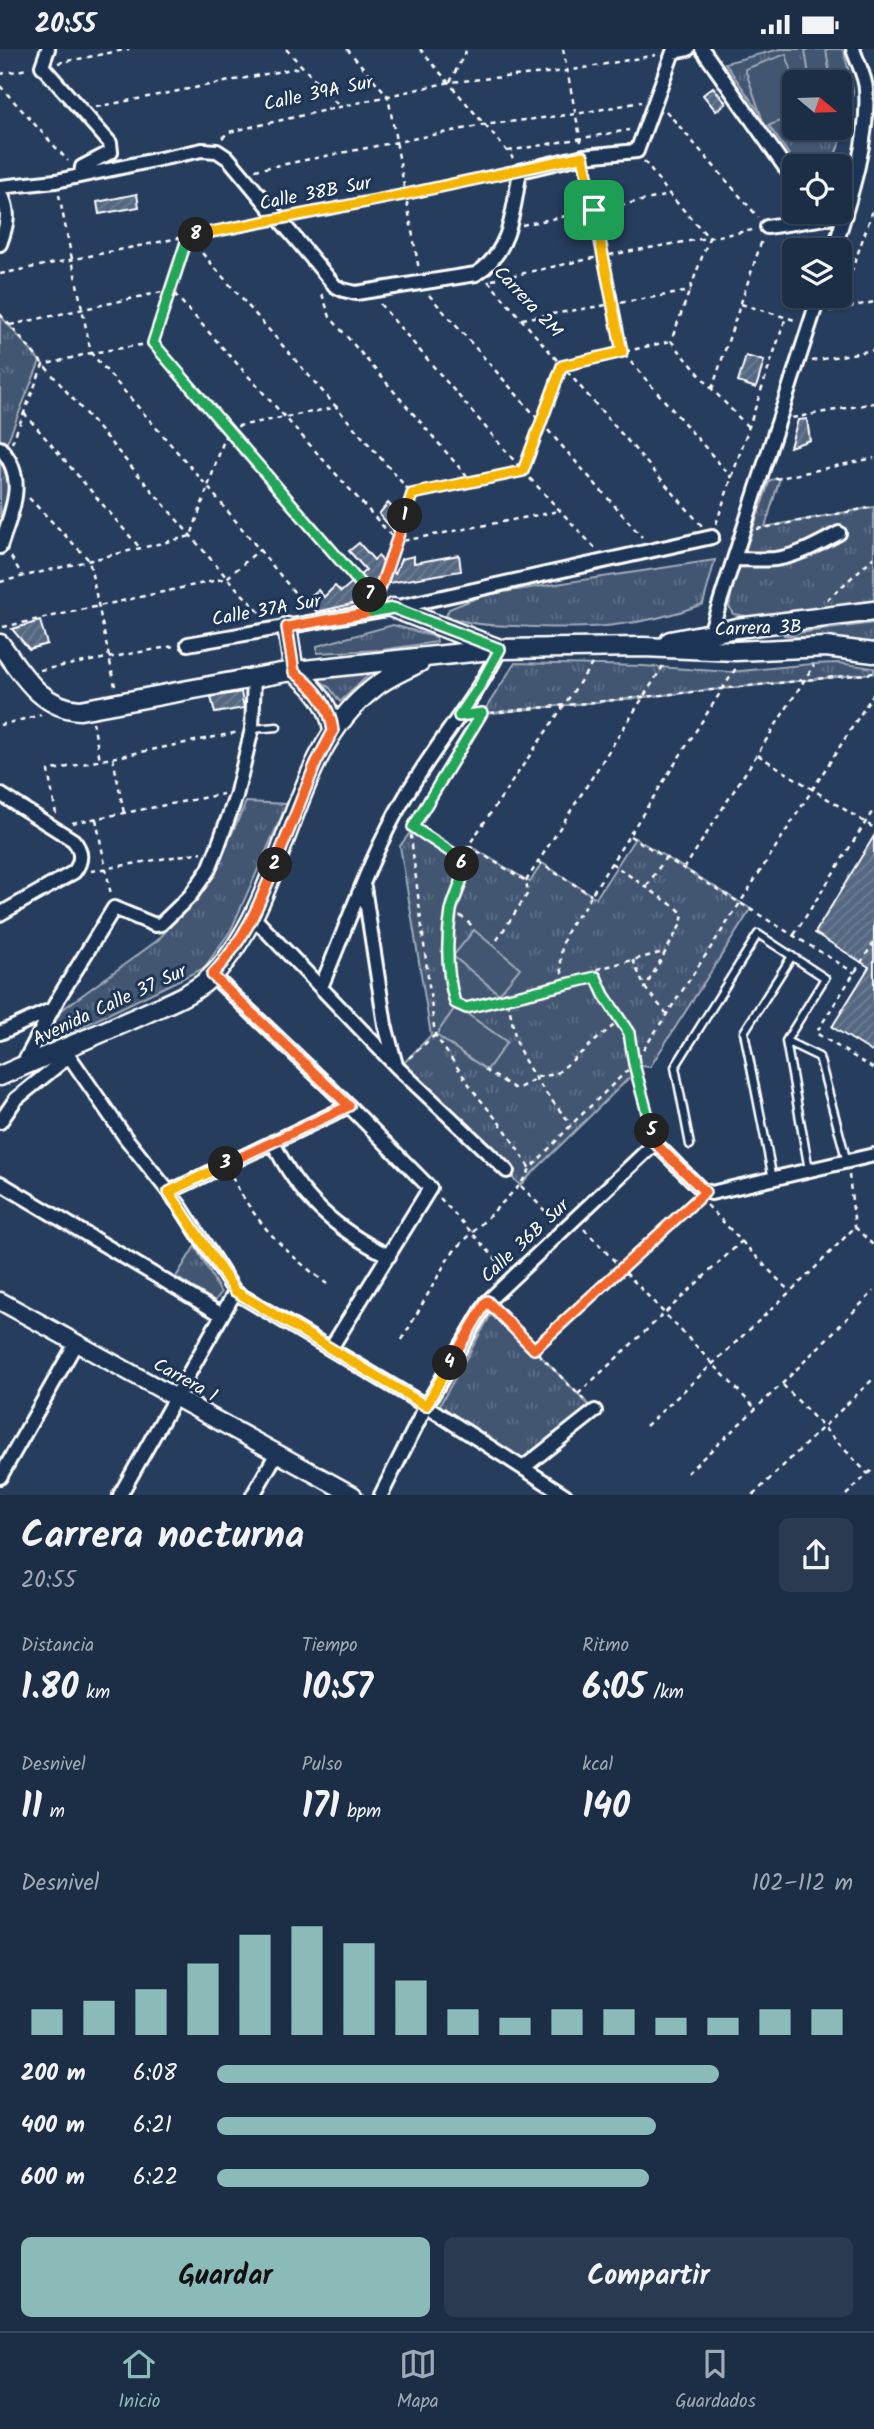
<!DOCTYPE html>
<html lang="es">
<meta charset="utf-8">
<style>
body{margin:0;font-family:Kalam,sans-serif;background:#293a51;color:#f1f3f6;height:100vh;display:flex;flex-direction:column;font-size:26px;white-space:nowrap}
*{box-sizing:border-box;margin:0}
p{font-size:23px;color:#a0a8b3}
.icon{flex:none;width:38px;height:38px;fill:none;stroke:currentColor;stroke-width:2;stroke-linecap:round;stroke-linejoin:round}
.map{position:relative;height:1446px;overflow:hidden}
.side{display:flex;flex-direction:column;background:#1c2e46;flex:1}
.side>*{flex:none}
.needle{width:46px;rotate:109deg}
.fabs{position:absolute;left:782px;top:21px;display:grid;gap:14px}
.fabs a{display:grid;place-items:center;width:70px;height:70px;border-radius:10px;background:#1c2e46;box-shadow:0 2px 5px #0004,0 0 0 2px #3a4a5f;font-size:35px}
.pin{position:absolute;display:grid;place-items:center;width:60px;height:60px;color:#fff;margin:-30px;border-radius:14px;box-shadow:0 4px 10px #0006}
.km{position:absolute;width:35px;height:35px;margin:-18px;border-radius:50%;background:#222;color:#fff;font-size:19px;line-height:35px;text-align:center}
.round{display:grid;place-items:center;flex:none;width:74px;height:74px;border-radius:10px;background:#293a51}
.overview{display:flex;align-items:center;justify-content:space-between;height:119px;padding:0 21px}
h1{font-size:38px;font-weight:600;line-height:52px}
.stats{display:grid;grid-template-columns:repeat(3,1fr);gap:10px;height:119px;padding:7px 21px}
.stats div{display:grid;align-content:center}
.stats b{font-size:35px;font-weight:600}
.stats small{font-size:19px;font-weight:400}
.stats p{font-size:19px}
.chart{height:196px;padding:14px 21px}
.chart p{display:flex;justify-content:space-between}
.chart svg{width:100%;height:126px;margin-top:7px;stroke:#8bbbb9;stroke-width:6}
.action{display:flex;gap:14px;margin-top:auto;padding:14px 21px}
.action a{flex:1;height:80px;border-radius:10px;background:#8bbbb9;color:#111;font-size:28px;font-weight:600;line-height:80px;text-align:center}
.action a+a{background:#293a51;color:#f1f3f6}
ul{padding:0 21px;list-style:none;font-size:23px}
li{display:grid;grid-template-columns:112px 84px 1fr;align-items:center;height:52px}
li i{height:18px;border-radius:9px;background:#8bbbb9}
.status{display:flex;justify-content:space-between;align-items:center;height:49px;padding:0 35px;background:#1c2e46;direction:ltr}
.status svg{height:19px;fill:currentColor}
.menu{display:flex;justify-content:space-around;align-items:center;height:98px;border-top:2px solid #3a4a5f;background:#1c2e46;font-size:19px;color:#a0a8b3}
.menu a{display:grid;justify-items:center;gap:4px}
.menu .on{color:#8bbbb9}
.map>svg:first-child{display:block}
.grass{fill:url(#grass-tufts);stroke:#a0aab8;stroke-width:2;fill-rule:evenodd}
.pitch{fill:#425672;stroke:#a0aab8;stroke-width:2}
.building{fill:url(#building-hatch);stroke:#fff;stroke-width:2}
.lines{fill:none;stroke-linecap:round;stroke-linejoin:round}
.service-casing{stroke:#fff;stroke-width:11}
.minor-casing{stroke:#fff;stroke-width:18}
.tertiary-casing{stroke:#fff;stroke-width:21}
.secondary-casing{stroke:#fff;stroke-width:23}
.path{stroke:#fff;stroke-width:2.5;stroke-dasharray:5 5;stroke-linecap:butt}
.service{stroke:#1d3557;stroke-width:6}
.minor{stroke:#1d3557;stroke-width:12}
.tertiary{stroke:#1d3557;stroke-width:16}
.secondary{stroke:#1d3557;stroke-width:18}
.split-1-casing{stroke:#fff;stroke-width:14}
.split-2-casing{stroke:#fff;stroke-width:14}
.split-3-casing{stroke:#fff;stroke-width:14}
.split-4-casing{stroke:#fff;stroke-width:14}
.split-5-casing{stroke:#fff;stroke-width:14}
.split-6-casing{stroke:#fff;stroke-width:14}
.split-7-casing{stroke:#fff;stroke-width:14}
.split-8-casing{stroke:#fff;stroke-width:14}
.split-9-casing{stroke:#fff;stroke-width:14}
.split-1{stroke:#f5b400;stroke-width:9}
.split-2{stroke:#f0652b;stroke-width:9}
.split-3{stroke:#f0652b;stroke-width:9}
.split-4{stroke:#f5b400;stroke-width:9}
.split-5{stroke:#f0652b;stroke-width:9}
.split-6{stroke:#22a559;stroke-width:9}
.split-7{stroke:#22a559;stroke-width:9}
.split-8{stroke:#22a559;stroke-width:9}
.split-9{stroke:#f5b400;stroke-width:9}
.labels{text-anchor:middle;stroke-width:6;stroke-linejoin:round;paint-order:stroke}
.street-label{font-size:19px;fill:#fff;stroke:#1d3557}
</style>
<div class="status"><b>20:55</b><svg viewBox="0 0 49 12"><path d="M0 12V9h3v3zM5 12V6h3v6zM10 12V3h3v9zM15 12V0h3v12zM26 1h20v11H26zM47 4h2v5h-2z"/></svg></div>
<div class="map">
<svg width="874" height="1446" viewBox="0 0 874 1446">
<defs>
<pattern id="grass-tufts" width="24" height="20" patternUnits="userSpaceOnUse" patternTransform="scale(1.75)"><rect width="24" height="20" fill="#425672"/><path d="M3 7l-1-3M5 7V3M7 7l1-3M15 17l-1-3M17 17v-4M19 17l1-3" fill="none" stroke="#5e6f87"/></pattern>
<pattern id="building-hatch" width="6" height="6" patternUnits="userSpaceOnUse" patternTransform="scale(1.75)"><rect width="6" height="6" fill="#556781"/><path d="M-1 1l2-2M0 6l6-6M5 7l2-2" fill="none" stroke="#6e7e94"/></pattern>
</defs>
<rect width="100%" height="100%" fill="#263d5e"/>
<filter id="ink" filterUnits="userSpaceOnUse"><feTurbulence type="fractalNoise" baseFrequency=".0143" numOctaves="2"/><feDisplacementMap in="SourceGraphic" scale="14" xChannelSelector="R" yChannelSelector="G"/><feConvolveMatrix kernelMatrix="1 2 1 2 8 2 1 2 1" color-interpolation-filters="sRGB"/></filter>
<g filter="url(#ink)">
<path class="grass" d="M780 0H841L844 2 853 41 850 71 830 117H797L725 14ZM794 33H840V79H794Z
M0 266 40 312 0 411Z
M0 412 13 432 0 469Z
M780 429 765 478 874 458V552L753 568 733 565 729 557 733 537 770 431Z
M715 511 703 555C640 579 582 581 516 577 491 576 469 576 446 567L449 560 484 546Z
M874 574V596L783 586Z
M393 576 436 588 437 593 382 601 317 604V597Z
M515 614 643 617 730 623 812 615 839 614 874 619V624L482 665Z
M375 620 340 653 330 639 311 625Z
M246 753 287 755 231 881 204 919 40 998 59 963 158 891 211 831Z
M414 778 467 812 475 800 530 833 542 814 596 849 635 789 751 860 650 1018 641 1017 520 1136 398 1020 431 986 400 797Z
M195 1197 221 1244 215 1252 176 1228Z
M494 1260 593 1360 524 1411 438 1359Z"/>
<path class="pitch" d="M826 0 831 33H810L805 1Z
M786 5 795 33 794 67 765 78 745 20Z
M474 881 520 919 499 945 453 907Z
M456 957 507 993 487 1021 436 986Z"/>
<path class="building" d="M713 38 726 54 716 62 703 46Z
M137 145 139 158 99 165 97 153Z
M746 307 764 312 756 339 738 333Z
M807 370 810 391 790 398 798 371Z
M388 454 400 467 395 483 379 465Z
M359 494 374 511 378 507 395 525 401 510 414 507V514L459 506 461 522 377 536 360 553 317 563 306 551 318 541 324 548 335 537 341 543 366 521 349 502Z
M40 572 47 595 29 600 12 580Z
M241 643 244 659 215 664 211 648Z
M874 787V1004L832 978 869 918 815 884Z"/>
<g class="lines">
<defs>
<path id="service" d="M252 680 277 678
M786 992 819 1008 847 1113
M690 1096 675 1018 758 885 825 929 786 992 809 1121
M773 1130 744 983 792 907"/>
<path id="minor" d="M48 0 42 17 110 94 111 103 82 118 81 126
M702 0 794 131
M0 138 56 132 202 101 217 102 229 110 335 237 343 241 356 244 476 225C512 202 513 160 520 122L584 107 637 102 673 3 688 0
M0 143C11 162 7 176 0 195
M767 178 845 166
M834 201C848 156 870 89 866 41 866 28 857 13 853 0
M0 399C29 430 11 463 0 498
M734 510C747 510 762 511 775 510 798 507 818 495 839 484
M710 584 819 247
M188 595 393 559 712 488
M0 745 73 791C82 801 83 812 74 823L0 865
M364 838 385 976 396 1016
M254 869 398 1019 507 1122
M212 926 349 1057 430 1139 331 1299
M321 938C348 875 370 807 405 748 434 697 474 653 500 600
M0 984 51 961
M65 1001 125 1088 180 1157 235 1243 426 1357 565 1446
M22 1017 59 948 114 859 155 876 161 875 190 847 209 820 217 800 236 747 252 680 254 628
M0 1073 16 1050 69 1007
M273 1093C298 1147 336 1181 389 1207
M0 1134 222 1266
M169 1143 349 1057
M523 1419 595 1362
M0 1428 76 1294
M120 1446 235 1243
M253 1446 277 1404
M381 1446 426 1357 487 1253 655 1094 701 1140 711 1144 874 1106"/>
<path id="tertiary" d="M0 1252 353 1446"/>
<path id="secondary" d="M393 559 497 599
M287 578 294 623C315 638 330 656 333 682
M670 592 737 579 874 562
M0 595C22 624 40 659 80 661L286 623 500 600 643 598 735 602 826 598 874 604
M0 1027C47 1006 95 987 142 966 168 954 195 945 215 924 289 845 288 703 374 639 387 628 405 621 420 613"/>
</defs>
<use href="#service" class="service-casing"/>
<use href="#minor" class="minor-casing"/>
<use href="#tertiary" class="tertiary-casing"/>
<use href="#secondary" class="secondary-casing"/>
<path class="path" d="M286 0 339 57
M347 0 388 47 419 221
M420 0 513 109
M563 0 581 93
M58 14 129 0
M0 25 28 20
M450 33 467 0
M0 37 68 112
M96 58 302 18
M666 62 758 168
M222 89 229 83 450 33 567 22 656 6
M508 102 629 81
M644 112 670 146 709 189 671 292
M586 120 622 303 732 429
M255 121 483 76 576 65 641 53
M59 146 91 304 207 437 308 560
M294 167 507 124
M522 176 670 146
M189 189 412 445
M0 225 263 172
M492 231 603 207 753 181
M488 232 702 477
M322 245 330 268 471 432
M429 246 642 488
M380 255 523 422 595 499
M741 255 798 272
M838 261 874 158
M829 262 874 253
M0 265 227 529 263 567
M522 270 691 242
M10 276 171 241 397 493 559 462
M671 292 712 340 748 378
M153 294 372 549
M153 294 188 187
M812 312 874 301
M712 340 762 191
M24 364 140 499
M792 369 874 354
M12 394 43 316 91 304 153 294
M775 430 874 409
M412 445 523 422 562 317 671 292
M29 449 89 511 115 637
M716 475 786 268
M757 480 874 458
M11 508 22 526
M0 533 191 487 228 379 338 358
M378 548 412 445
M827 551 874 508
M3 578 227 529 260 500
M40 621 174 597
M480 665 874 624
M482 665 413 778 411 787 413 805 435 986 475 1044 506 1082 530 1120
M93 673 100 711
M0 676 41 666
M758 706 874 779
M113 709 124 764
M56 765 48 722 239 683
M96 770 111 846
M72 774 223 745
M413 778 460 809
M630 787 855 924
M469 797 526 832
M460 809C466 829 455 841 451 862 446 891 447 925 455 954L466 959 595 928 604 946 629 983 634 1015 652 1081
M460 809 592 615
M538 813 591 846
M611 814 678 860 683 865 681 875 645 939
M684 820 814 616
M91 822 202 803
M526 832 665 614
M647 837 666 808
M452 860 475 879
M794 886 874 760
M497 891 528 844 526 832
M874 893 816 984 874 1020
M633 911 645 939 666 964
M595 928 594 921 664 903
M565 934C558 915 560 890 572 874 579 863 587 858 591 846L736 619
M505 943C511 960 512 979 518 997 529 1025 552 1052 571 1075
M409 1009 435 986
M485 1021 514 1039H519L538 1028 556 1025 620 971
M849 1126 855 1178
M232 1128C256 1175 285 1203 327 1235
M521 1137 553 1170
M440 1149 504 1219
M707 1156 790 1243
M855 1178 874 1197
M584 1180 756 1360
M496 1262 585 1352
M402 1291 450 1206 520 1136 530 1120 572 1075 634 1015 740 854 874 644
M534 1300 696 1151
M783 1336 868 1425
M578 1345 742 1192
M646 1377 809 1225 855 1178
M687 1424 782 1335 874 1242
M753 1446 874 1329
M846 1446 874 1419"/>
<use href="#service" class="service"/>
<use href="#minor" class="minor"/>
<use href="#tertiary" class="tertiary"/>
<use href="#secondary" class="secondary"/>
</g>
</g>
<g class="lines" filter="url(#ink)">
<defs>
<path id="split-1" d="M405 467 412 445 523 422 562 317 622 303 594 161"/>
<path id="split-2" d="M275 816 316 714 333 682C330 656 315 638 294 623L287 578 372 563 405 467"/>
<path id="split-3" d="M226 1115 349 1057 212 926C245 890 257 861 275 816"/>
<path id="split-4" d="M226 1115 169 1143 235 1242 426 1357 450 1314"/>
<path id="split-5" d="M450 1314 487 1252 534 1300 705 1143 655 1094 652 1082"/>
<path id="split-6" d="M462 815C466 830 454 847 451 862 446 892 447 925 455 954L466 959 596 928 604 946 629 984 634 1015 652 1082"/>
<path id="split-7" d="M370 546 376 554 372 563 393 559 500 600 479 638 459 667 482 664 413 778 460 809 462 815"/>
<path id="split-8" d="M196 186 188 187 153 294 370 546"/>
<path id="split-9" d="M196 186 407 145 583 107 594 161"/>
</defs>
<use href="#split-1" class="split-1-casing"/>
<use href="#split-2" class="split-2-casing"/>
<use href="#split-3" class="split-3-casing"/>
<use href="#split-4" class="split-4-casing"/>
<use href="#split-5" class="split-5-casing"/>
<use href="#split-6" class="split-6-casing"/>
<use href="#split-7" class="split-7-casing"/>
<use href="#split-8" class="split-8-casing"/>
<use href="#split-9" class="split-9-casing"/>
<use href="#split-1" class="split-1"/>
<use href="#split-2" class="split-2"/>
<use href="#split-3" class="split-3"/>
<use href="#split-4" class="split-4"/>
<use href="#split-5" class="split-5"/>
<use href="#split-6" class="split-6"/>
<use href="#split-7" class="split-7"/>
<use href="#split-8" class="split-8"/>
<use href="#split-9" class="split-9"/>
</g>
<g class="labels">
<g class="street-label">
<text transform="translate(318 43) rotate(-12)" y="7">Calle 39A Sur</text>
<text transform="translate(315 143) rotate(-11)" y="7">Calle 38B Sur</text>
<text transform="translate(529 252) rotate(47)" y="7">Carrera 2M</text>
<text transform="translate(266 560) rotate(-10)" y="7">Calle 37A Sur</text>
<text transform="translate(758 578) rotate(-2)" y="7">Carrera 3B</text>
<text transform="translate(109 955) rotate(-25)" y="7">Avenida Calle 37 Sur</text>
<text transform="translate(524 1191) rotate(-43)" y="7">Calle 36B Sur</text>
<text transform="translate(186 1330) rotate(29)" y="7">Carrera 1</text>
</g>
</g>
</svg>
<div class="fabs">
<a><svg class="needle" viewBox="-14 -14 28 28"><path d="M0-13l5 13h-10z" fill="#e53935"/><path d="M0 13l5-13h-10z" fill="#a0a8b3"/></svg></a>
<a><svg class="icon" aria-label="locate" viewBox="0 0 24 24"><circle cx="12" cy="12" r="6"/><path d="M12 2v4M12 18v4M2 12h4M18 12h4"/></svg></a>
<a><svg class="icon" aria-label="layers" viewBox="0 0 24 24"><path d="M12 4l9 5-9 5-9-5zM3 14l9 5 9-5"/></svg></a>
</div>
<div class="pin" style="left:594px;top:161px;background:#1e9e55"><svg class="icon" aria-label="arrive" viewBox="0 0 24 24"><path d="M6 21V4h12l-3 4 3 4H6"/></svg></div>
<b class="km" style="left:405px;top:467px">1</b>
<b class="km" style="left:275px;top:816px">2</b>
<b class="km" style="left:226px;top:1115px">3</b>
<b class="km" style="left:450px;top:1314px">4</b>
<b class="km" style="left:652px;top:1082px">5</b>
<b class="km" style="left:462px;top:815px">6</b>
<b class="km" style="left:370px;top:546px">7</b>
<b class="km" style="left:196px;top:186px">8</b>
</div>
<section class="side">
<div class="overview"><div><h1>Carrera nocturna</h1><p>20:55</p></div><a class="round"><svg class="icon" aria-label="share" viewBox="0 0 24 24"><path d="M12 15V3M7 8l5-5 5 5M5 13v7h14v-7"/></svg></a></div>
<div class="stats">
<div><p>Distancia</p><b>1.80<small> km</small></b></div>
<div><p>Tiempo</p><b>10:57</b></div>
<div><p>Ritmo</p><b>6:05<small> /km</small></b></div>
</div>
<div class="stats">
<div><p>Desnivel</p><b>11<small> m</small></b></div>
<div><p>Pulso</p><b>171<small> bpm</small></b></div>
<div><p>kcal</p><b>140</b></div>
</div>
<div class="chart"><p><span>Desnivel</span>102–112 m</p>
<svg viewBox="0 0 160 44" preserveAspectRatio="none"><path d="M5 44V35M15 44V32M25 44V28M35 44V19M45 44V9M55 44V6M65 44V12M75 44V25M85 44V35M95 44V38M105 44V35M115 44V35M125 44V38M135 44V38M145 44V35M155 44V35"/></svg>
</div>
<ul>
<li><b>200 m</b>6:08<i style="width:79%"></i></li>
<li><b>400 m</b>6:21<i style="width:69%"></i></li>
<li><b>600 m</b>6:22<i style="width:68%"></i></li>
</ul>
<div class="action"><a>Guardar</a><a>Compartir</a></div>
</section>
<nav class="menu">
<a class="on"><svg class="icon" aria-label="home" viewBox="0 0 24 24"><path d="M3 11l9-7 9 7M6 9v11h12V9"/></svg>Inicio</a>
<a><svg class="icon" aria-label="map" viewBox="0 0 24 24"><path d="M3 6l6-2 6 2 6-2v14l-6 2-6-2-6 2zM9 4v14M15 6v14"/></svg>Mapa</a>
<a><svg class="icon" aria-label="saved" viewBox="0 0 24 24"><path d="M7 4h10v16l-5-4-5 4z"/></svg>Guardados</a>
</nav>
